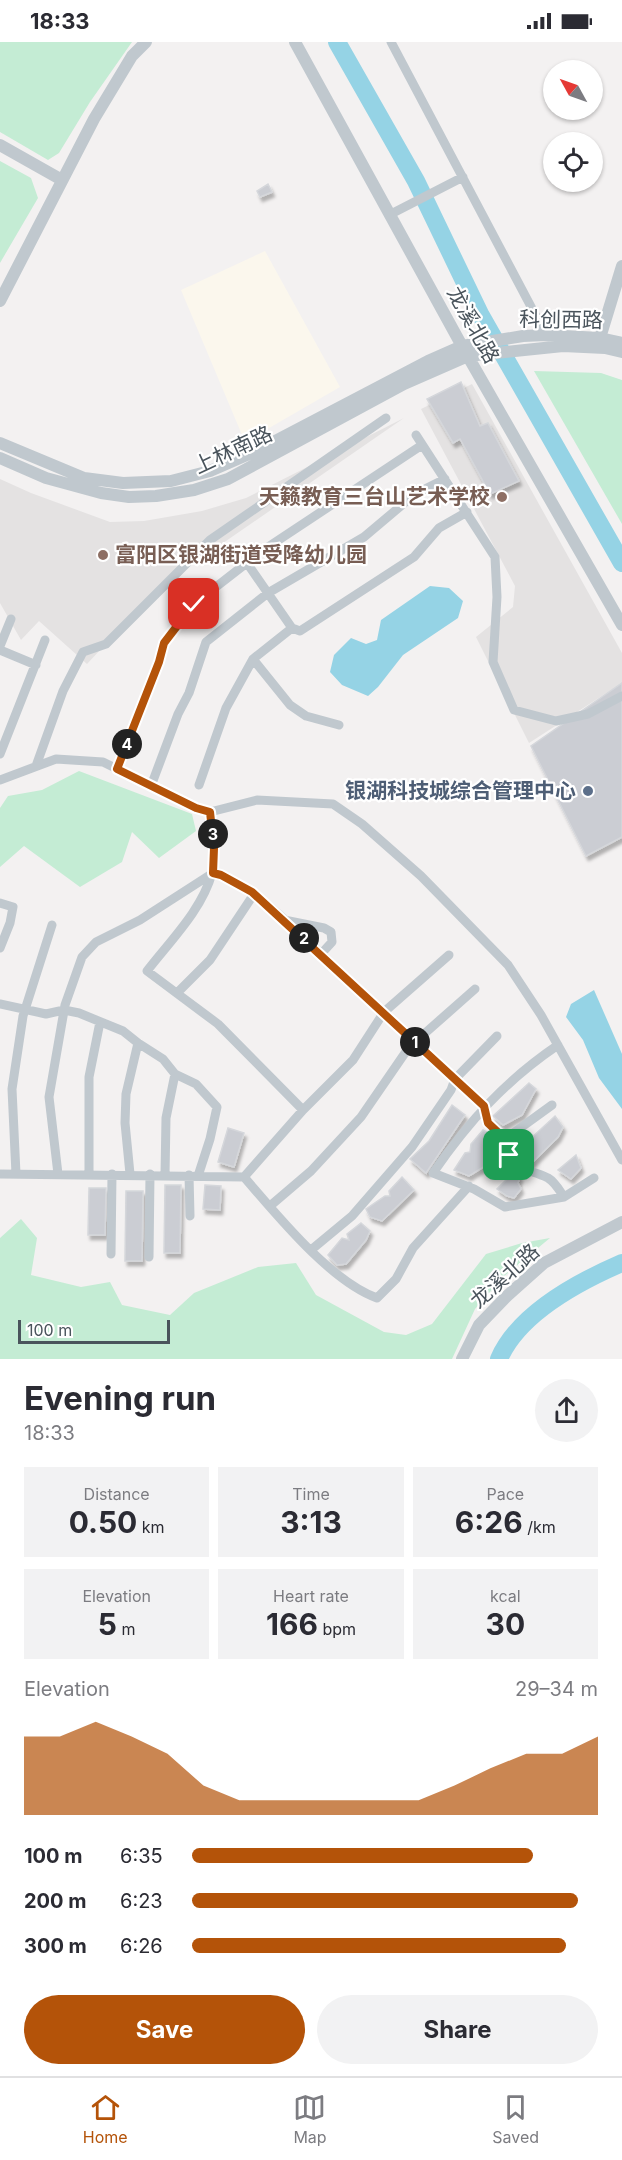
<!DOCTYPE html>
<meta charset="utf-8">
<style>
body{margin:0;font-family:Inter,"Noto Sans SC",sans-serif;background:#f2f2f3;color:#2b2b33;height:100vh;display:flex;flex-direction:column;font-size:22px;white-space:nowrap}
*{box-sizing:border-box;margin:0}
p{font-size:20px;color:#7c7c81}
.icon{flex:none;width:33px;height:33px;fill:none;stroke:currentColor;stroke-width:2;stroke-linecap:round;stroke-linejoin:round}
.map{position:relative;height:1317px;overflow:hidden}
.panel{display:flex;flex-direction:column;background:#fff;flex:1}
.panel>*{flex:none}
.needle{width:39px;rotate:310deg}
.controls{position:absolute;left:543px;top:18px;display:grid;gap:12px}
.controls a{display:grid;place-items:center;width:60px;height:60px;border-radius:50%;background:#fff;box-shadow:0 2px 4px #0004;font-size:30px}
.scale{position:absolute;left:18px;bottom:15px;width:152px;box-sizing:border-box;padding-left:6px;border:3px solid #4a545c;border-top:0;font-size:16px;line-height:21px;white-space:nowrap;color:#4a545c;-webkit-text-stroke:4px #fff;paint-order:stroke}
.pin{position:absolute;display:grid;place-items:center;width:51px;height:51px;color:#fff;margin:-26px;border-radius:12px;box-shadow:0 3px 9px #0006}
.km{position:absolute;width:30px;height:30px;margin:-15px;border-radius:50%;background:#222;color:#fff;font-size:16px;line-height:30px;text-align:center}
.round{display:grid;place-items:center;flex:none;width:63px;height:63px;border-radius:32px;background:#f2f2f3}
.summary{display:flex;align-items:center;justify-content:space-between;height:102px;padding:0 24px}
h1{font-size:33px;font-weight:700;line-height:45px}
.figures{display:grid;grid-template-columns:repeat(3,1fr);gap:9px;height:102px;padding:6px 24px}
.figures div{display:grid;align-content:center;border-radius:0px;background:#f2f2f3;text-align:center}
.figures b{font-size:30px;font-weight:700}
.figures small{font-size:16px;font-weight:400}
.figures p{font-size:16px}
.chart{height:168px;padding:12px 24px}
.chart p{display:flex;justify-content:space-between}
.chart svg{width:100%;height:108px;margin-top:6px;fill:#b45309;opacity:.7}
.primary-button{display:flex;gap:12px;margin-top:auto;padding:12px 24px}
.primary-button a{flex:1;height:69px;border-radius:36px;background:#b45309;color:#fff;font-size:24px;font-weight:700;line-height:69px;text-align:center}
.primary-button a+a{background:#f2f2f3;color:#2b2b33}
ul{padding:0 24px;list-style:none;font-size:20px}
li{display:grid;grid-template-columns:96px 72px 1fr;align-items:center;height:45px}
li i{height:15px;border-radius:8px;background:#b45309}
.status{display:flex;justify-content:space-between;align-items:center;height:42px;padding:0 30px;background:#fff;direction:ltr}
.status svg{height:16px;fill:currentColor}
.menu{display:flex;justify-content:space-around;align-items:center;height:84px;border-top:2px solid #e1e1e2;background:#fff;font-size:16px;color:#7c7c81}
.menu a{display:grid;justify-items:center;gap:3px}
.menu .on{color:#b45309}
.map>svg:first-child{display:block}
.commercial{fill:#fbf7ed}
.education{fill:#e4e2e2}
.green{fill:#c4ecd4}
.water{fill:#95d3e5}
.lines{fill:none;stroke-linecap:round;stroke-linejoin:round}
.river{stroke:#95d3e5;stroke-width:18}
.building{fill:#cbcdd3;stroke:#d5d7db;stroke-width:1.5;filter:url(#shadow)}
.minor{stroke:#c0c8ce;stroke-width:9}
.tertiary{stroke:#c0c8ce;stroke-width:12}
.route-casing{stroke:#fff;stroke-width:12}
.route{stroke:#b45309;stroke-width:8}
.education-dot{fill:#8d6e63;stroke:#fff;stroke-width:2}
.service-dot{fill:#5c6f8a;stroke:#fff;stroke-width:2}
.labels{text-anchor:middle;stroke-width:4.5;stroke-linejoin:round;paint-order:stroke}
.street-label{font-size:21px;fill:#4a545c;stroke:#fff}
.education-label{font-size:21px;font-weight:bold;fill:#785e54;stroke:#fff;text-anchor:end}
.service-label{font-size:21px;font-weight:bold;fill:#4e5e75;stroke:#fff;text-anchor:end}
</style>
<div class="status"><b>18:33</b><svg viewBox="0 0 49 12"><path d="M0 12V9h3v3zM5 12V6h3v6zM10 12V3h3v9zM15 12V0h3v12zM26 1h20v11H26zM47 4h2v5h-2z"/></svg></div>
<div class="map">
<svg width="622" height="1317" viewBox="0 0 622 1317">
<defs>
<filter id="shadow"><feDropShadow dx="2.5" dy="4.5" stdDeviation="1.5" flood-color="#0004"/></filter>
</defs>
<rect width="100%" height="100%" fill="#f3f1f1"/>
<path class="commercial" d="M265 209 340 345 245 400 181 248Z"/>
<path class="education" d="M472 342 622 611V641L529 701 476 595 513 565 515 544 421 367Z
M404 376 158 546 87 622 39 579 21 598 0 561V437L31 451 110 480 144 479 202 469 246 456Z"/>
<path class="green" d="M0 0H132L90 60 59 111 48 118 0 90Z
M0 119 31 136 38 156 0 221Z
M534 329 601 331 622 338V482Z
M79 729 192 772 196 789 159 816 132 790 122 820 80 845 24 804 0 825V766L8 754 42 748Z
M21 1177 37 1196 31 1233 81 1245 110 1240 122 1263 170 1273 194 1251 258 1225 296 1221 316 1253 384 1290 406 1293 432 1282 486 1212 522 1201 550 1196 503 1235 475 1267 452 1317H0V1196Z"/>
<path class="water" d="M430 544 449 546 463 559 458 576 403 613 378 645 368 654 342 643 330 630 334 613 351 596 366 602 377 598 381 578Z
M594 948 622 1012V1067L599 1036 583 998 566 975 571 962Z"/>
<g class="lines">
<path class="river" d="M337 0 416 139 480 272 622 521
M499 1317C519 1271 578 1240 622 1221"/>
</g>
<path class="building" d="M268 142 272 150 260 155 257 149Z
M461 340 480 384 488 381 519 439 490 452 460 397 453 401 427 357Z
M622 641V795L586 814 531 704Z
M529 1041 536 1047 522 1073 503 1083 493 1074Z
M452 1063 465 1073 426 1131 410 1117 429 1099Z
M555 1074 563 1085 558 1095 529 1124 517 1109Z
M228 1086 244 1091 234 1125 218 1120Z
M483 1088 495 1095 485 1124 469 1134 454 1128 465 1111 470 1110 471 1102Z
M576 1113 581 1126 571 1137 558 1128Z
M512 1126 520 1135 518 1141 521 1147 514 1156 507 1154 497 1147 506 1138Z
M402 1135 414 1148 382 1179 370 1175 366 1167 385 1154H390L389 1149Z
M165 1143H181L180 1211H164Z
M205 1143 221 1144 220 1168 203 1167Z
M89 1146H106L105 1193H88Z
M126 1149H143L142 1219H125Z
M361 1181 370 1189 366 1198 346 1222 337 1223 328 1213 342 1196 349 1198 347 1192Z"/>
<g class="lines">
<path class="minor" d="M391 0 546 293
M389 173 463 135
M416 393 495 515 497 555 493 620 514 668 556 679 588 672 622 654
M247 521 292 586
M0 604 11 577
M0 608 36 623
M253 617 290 663 306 674 339 683
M0 712 45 598
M36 724 63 649 83 610 106 602 210 498 386 376
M117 727 159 620 164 601 194 562 262 509 422 403
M0 738 56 717 103 720 196 766 210 770 257 758 333 762 362 782 421 834 508 923 541 973 622 1118
M199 743 226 666 253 617 292 586 300 589 414 515 439 486 467 470
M151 744 178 672 189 651 206 600 268 551 364 495 415 452 445 437
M210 770C212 789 218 813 212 831 202 868 170 899 147 929L218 982 303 1068
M0 861 13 865 10 881 0 906
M284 878 324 886 331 890 332 900 321 912
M177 951 210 918 254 852
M0 962 46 972 64 968 79 971 123 989 138 1001 163 1017 175 1032 196 1042 217 1065 210 1097 198 1134
M558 1003C505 1039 469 1079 433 1131L474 1147 505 1165 564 1155 594 1136
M505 1097 552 1063
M0 1132 244 1135C277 1173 330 1239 377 1256L396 1237 413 1206 469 1144
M16 1132 12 1047 23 974 52 883
M58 1132 49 1055 65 963 82 915 96 900 140 878 213 831C252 840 307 899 338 928 387 973 435 1019 484 1064L488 1081 505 1097C507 1130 526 1125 548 1136 555 1140 560 1149 564 1155
M89 1132V1035L100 980
M130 1132 125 1081 126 1052 138 1001
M165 1133 166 1076 175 1032
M189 1133 190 1174
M244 1135 303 1068 353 1018 384 970 449 913
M270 1164 311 1129 361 1075 405 1011 415 1000 475 947
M311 1208 352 1174 412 1105 451 1048 455 1037 497 994
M111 1212 112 1132
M149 1215 150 1132"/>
<path class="tertiary" d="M295 0 462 304 622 583
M0 103 62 138
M0 259 94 77 132 14 146 0
M600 296 622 224
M0 401 84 436 123 441 171 439 210 429 258 408 428 319 462 304 523 294 546 293 600 296 622 301
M0 416 46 436 101 451 129 455 156 454 194 448 228 437 404 342 468 314 563 304 605 306 622 310
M462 1317 479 1283 507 1254 544 1221 622 1180"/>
</g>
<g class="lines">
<defs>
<path id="route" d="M194 562 164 601 159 620 117 727 196 766 210 770 214 806 213 831 221 833 252 850 484 1064 488 1081 505 1097 506 1110 509 1113"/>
</defs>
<use href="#route" class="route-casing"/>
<use href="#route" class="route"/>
</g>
<g class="education-dot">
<circle cx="502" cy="455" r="6"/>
<circle cx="103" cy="513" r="6"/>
</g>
<circle class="service-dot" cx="588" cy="749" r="6"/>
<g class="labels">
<g class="street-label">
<text transform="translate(561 278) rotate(1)" y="7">科创西路</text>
<text transform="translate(473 283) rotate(61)" y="7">龙溪北路</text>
<text transform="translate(233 408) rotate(-25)" y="7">上林南路</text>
<text transform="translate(505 1234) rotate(-42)" y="7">龙溪北路</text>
</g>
<g class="education-label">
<text x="490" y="462">天籁教育三台山艺术学校</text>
<text x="115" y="520" text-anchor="start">富阳区银湖街道受降幼儿园</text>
</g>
<g class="service-label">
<text x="576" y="756">银湖科技城综合管理中心</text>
</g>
</g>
</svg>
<div class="controls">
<a><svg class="needle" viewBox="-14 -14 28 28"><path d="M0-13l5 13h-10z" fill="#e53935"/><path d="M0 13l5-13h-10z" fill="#7c7c81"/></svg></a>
<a><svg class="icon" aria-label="locate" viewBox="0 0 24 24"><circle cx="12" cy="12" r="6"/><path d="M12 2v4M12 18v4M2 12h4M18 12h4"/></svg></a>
</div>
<div class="scale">100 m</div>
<div class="pin" style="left:509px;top:1113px;background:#1e9e55"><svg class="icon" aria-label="arrive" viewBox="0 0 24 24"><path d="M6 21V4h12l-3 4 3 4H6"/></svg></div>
<div class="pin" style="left:194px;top:562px;background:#d93025"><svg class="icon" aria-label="check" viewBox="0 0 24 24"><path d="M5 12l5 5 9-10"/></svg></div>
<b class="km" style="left:415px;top:1000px">1</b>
<b class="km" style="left:304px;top:896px">2</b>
<b class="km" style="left:213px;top:792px">3</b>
<b class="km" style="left:127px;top:702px">4</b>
</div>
<section class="panel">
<div class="summary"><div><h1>Evening run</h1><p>18:33</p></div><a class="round"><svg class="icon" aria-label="share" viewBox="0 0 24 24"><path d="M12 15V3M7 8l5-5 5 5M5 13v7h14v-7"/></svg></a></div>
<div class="figures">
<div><p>Distance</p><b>0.50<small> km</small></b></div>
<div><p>Time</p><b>3:13</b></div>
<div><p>Pace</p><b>6:26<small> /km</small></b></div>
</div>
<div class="figures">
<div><p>Elevation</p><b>5<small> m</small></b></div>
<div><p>Heart rate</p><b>166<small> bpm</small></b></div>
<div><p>kcal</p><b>30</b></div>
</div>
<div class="chart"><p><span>Elevation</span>29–34 m</p>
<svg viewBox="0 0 160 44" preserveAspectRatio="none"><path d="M0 44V12L10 12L20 6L30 12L40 19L50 32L60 38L70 38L80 38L90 38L100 38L110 38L120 32L130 25L140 19L150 19L160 12V44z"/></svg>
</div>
<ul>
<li><b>100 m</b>6:35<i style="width:84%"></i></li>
<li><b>200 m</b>6:23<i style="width:95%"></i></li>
<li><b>300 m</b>6:26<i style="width:92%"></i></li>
</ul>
<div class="primary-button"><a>Save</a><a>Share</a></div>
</section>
<nav class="menu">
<a class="on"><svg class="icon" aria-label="home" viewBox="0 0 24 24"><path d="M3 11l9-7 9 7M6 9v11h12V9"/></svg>Home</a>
<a><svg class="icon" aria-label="map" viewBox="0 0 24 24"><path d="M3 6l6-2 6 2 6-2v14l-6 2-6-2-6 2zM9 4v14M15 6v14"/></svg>Map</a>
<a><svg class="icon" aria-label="saved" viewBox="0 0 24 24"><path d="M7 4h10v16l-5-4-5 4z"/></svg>Saved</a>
</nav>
